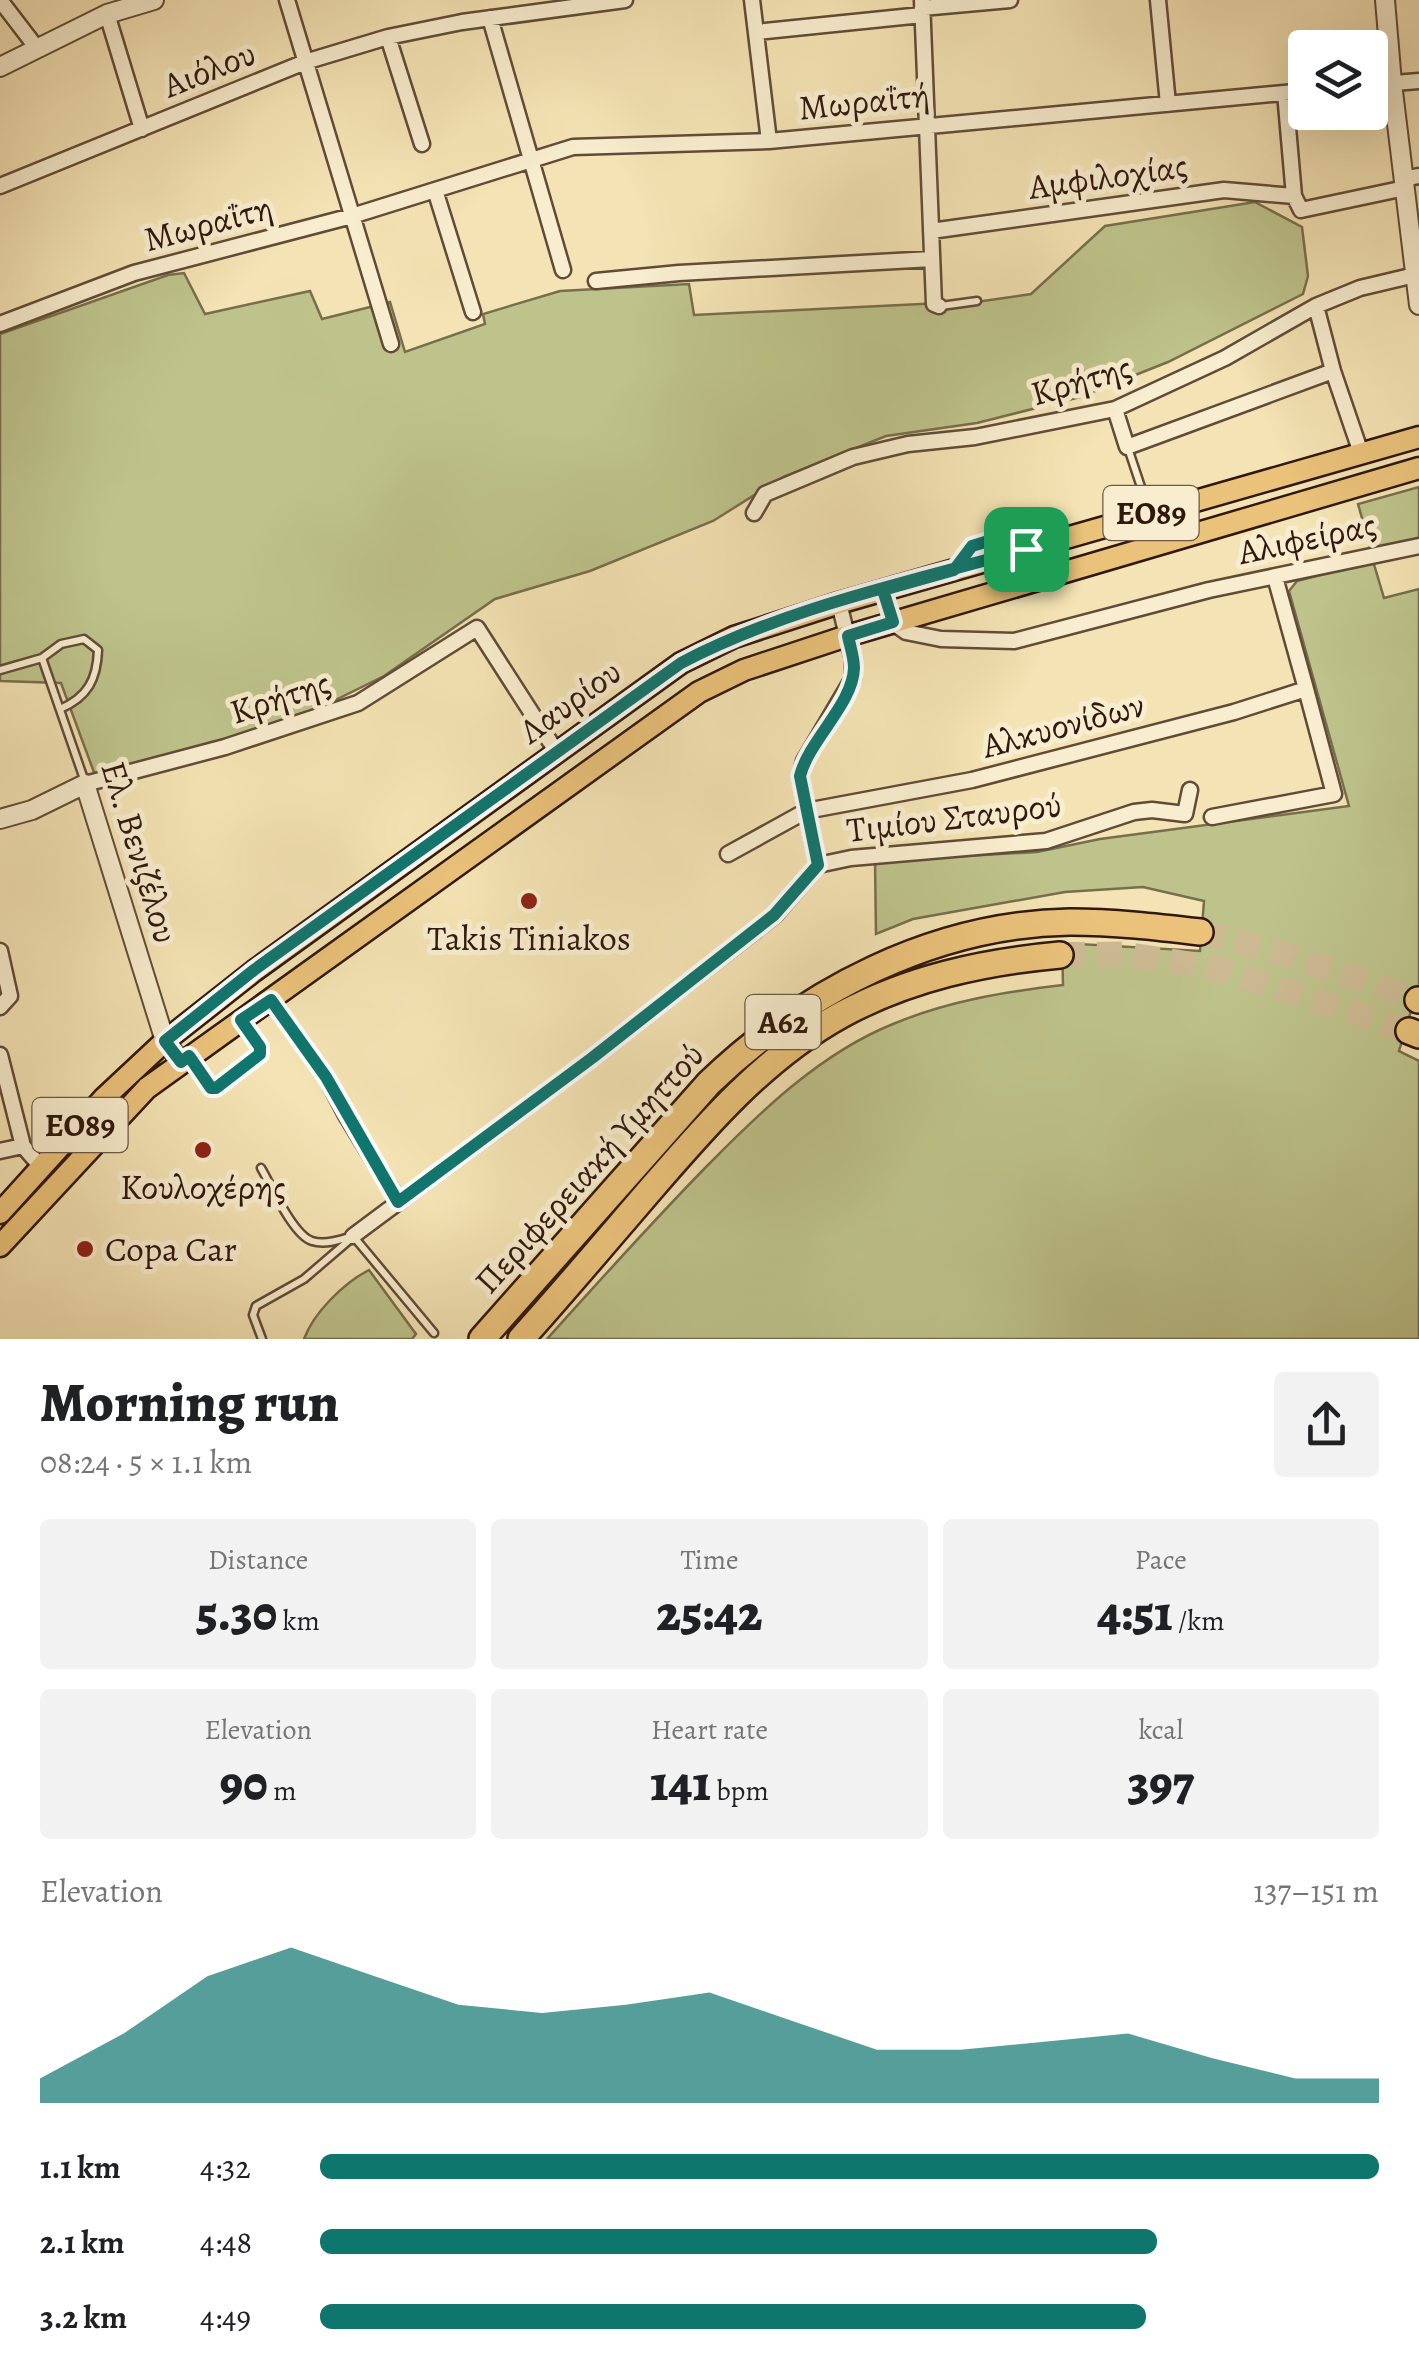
<!DOCTYPE html>
<meta charset="utf-8">
<style>
body{margin:0;font-family:Alegreya,serif;background:#f2f2f2;color:#202124;height:100vh;display:flex;flex-direction:column;font-size:38px;white-space:nowrap}
*{box-sizing:border-box;margin:0}
p{font-size:32px;color:#757577}
.icon{flex:none;width:55px;height:55px;fill:none;stroke:currentColor;stroke-width:2;stroke-linecap:round;stroke-linejoin:round}
.map{position:relative;height:1339px;overflow:hidden}
.panel{display:flex;flex-direction:column;background:#fff;flex:1}
.panel>*{flex:none}
.buttons{position:absolute;left:1288px;top:30px;display:grid;gap:20px}
.buttons a{display:grid;place-items:center;width:100px;height:100px;border-radius:10px;background:#fff;box-shadow:0 10px 40px #0002;font-size:50px}
.pin{position:absolute;display:grid;place-items:center;width:85px;height:85px;color:#fff;margin:-42px;border-radius:20px;box-shadow:0 5px 15px #0006}
.round{display:grid;place-items:center;flex:none;width:105px;height:105px;border-radius:10px;background:#f2f2f2}
.summary{display:flex;align-items:center;justify-content:space-between;height:170px;padding:0 40px}
h1{font-size:55px;font-weight:800;line-height:75px}
.stats{display:grid;grid-template-columns:repeat(3,1fr);gap:15px;height:170px;padding:10px 40px}
.stats div{display:grid;align-content:center;border-radius:10px;background:#f2f2f2;text-align:center}
.stats b{font-size:50px;font-weight:800}
.stats small{font-size:28px;font-weight:400}
.stats p{font-size:28px}
.chart{height:280px;padding:20px 40px}
.chart p{display:flex;justify-content:space-between}
.chart svg{width:100%;height:180px;margin-top:10px;fill:#0f766e;opacity:.7}
ul{padding:0 40px;list-style:none;font-size:32px}
li{display:grid;grid-template-columns:160px 120px 1fr;align-items:center;height:75px}
li i{height:25px;border-radius:12px;background:#0f766e}
.map>svg:first-child{display:block}
.green{fill:#bec38b;stroke:#776e4d;stroke-width:2.5}
.lines{fill:none;stroke-linecap:round;stroke-linejoin:round}
.motorway-tunnel{stroke:#cdba93;stroke-width:25;stroke-dasharray:25 12;stroke-linecap:butt}
.service-casing{stroke:#614b38;stroke-width:11}
.minor-casing{stroke:#614b38;stroke-width:19}
.tertiary-casing{stroke:#614b38;stroke-width:22}
.primary-casing{stroke:#30180f;stroke-width:25}
.motorway-casing{stroke:#30180f;stroke-width:30}
.service{stroke:#f8edce;stroke-width:6}
.minor{stroke:#f8edce;stroke-width:14}
.tertiary{stroke:#f8edce;stroke-width:18}
.primary{stroke:#eac27a;stroke-width:20}
.motorway{stroke:#eac27a;stroke-width:25}
.route-casing{stroke:#fff;stroke-width:20}
.route{stroke:#0f766e;stroke-width:12}
.poi-dot{fill:#8f2418;stroke:#f8edce;stroke-width:4}
.labels{text-anchor:middle;stroke-width:10;stroke-linejoin:round;paint-order:stroke}
.shield{fill:#f8edce;stroke:#6c5848;stroke-width:2.5}
.shield-label{font-size:32px;font-weight:bold;fill:#30180f}
.street-label{font-size:35px;fill:#30180f;stroke:#f8edce}
.poi-label{font-size:35px;fill:#30180f;stroke:#f8edce}
</style>
<div class="map">
<svg width="1419" height="1339" viewBox="0 0 1419 1339">
<rect width="100%" height="100%" fill="#f4e3b4"/>
<filter id="stains"><feTurbulence type="fractalNoise" baseFrequency=".002" numOctaves="4"/><feColorMatrix values="0 0 0 0 .2 0 0 0 0 .09 0 0 0 0 .02 0 0 0 .5 -.17"/></filter>
<radialGradient id="worn" r=".72"><stop offset=".6" stop-color="#630" stop-opacity="0"/><stop offset="1" stop-color="#630" stop-opacity=".3"/></radialGradient>
<path class="green" d="M1255 202 1302 227 1308 276 1303 294 1168 362 1080 397 977 423 886 436 783 477 713 521 590 571 495 599 384 676 299 718 95 775 61 683 0 681V334L168 275 184 273 205 314 310 291 322 319 390 302 405 352 485 324 483 314 560 291 689 284 694 315 983 301 1031 294 1105 226Z
M1419 487V540L1371 550 1358 504Z
M1373 561 1384 598 1419 589V984L1399 1051 1419 1061V1339H547C600 1280 652 1222 707 1166 761 1111 821 1053 893 1024 948 1001 1004 992 1063 985L1062 943 1200 951 1204 901 1143 887 1065 892 913 919 876 934 875 861 1037 852 1100 839 1349 806 1289 591 1297 581Z
M369 1270 416 1334 412 1339H304C314 1312 344 1283 369 1270Z"/>
<g class="lines">
<path class="motorway-tunnel" d="M1200 932 1285 954 1418 1000
M1060 955 1124 954 1221 969 1409 1031"/>
<defs>
<path id="service" d="M941 306 977 301
M1128 448 1143 493 1158 506
M961 560 972 546 1008 535 1021 545
M42 658 85 782
M0 670 42 658 61 644 84 639 98 650C97 679 88 697 60 709
M192 1061 211 1088 216 1089 261 1054V1047L245 1025
M261 1168C271 1185 293 1235 312 1241 325 1245 340 1240 352 1236
M354 1237 434 1333
M262 1339 253 1315 256 1306 304 1279 353 1237"/>
<path id="minor" d="M0 0 36 47
M287 0 391 344
M752 0 769 141
M922 0 934 304 939 306
M1158 0 1168 104
M922 8 1010 0
M107 14 142 129
M490 18 563 270
M756 32 922 15
M388 37 422 144
M1370 85 1419 81
M1285 93 1294 196 1301 210 1405 188
M1403 179 1419 176
M0 186 305 62 388 37 462 22 625 0
M435 190 473 312
M931 231 1224 190 1294 196
M596 281 679 273 932 259
M1316 306 1333 371 1361 453
M0 324 134 273 352 216 573 147 769 141 1305 91
M1115 409 1127 447 1333 371
M754 513 765 494 853 457 908 444 975 437 1115 409 1225 358 1316 306 1360 288 1419 274
M883 590 893 623 906 632 941 639 1014 641 1209 590 1419 546
M85 784 225 747 358 703 477 628 556 751
M1212 817 1334 794 1306 689
M728 854 806 811 972 780 1234 712 1306 689 1275 577
M818 865 800 776 804 761 853 678V660L839 603
M0 951 10 996 0 1007
M271 1000 326 1077 346 1115 399 1202
M0 1055 23 1146
M0 1151 23 1146 42 1168
M353 1236 592 1058 775 915 818 865 851 858 1046 841 1134 812 1152 810 1185 814 1190 790"/>
<path id="tertiary" d="M1385 0 1392 83 1419 305
M0 67 107 14 154 0
M0 819 32 810 85 784 165 1041 181 1062"/>
<path id="primary" d="M0 1213 104 1098 165 1041 254 971 681 663 734 637 839 603 1419 437
M0 1246 147 1088 699 692 744 670 847 636 1419 468"/>
<path id="motorway" d="M1418 1000H1419
M1409 1031 1419 1035
M482 1339 709 1083C805 991 934 924 1070 922 1114 922 1157 927 1200 932
M521 1339C565 1290 608 1239 651 1189 707 1124 765 1057 841 1015 909 978 983 962 1060 955"/>
</defs>
<use href="#service" class="service-casing"/>
<use href="#minor" class="minor-casing"/>
<use href="#tertiary" class="tertiary-casing"/>
<use href="#primary" class="primary-casing"/>
<use href="#motorway" class="motorway-casing"/>
<use href="#service" class="service"/>
<use href="#minor" class="minor"/>
<use href="#tertiary" class="tertiary"/>
<use href="#primary" class="primary"/>
<use href="#motorway" class="motorway"/>
</g>
<g class="lines">
<defs>
<path id="route" d="M1026 549C911 582 787 607 681 663L254 970 165 1041 181 1062 189 1056 211 1088H216L260 1054V1047L241 1020 271 1000 326 1077 398 1202 592 1058 774 915 818 865 800 776C809 740 853 704 854 668 854 657 850 646 848 636L893 622 883 590 954 570 972 546 1008 535 1026 549"/>
</defs>
<use href="#route" class="route-casing"/>
<use href="#route" class="route"/>
</g>
<g class="poi-dot">
<circle cx="529" cy="901" r="10"/>
<circle cx="203" cy="1150" r="10"/>
<circle cx="85" cy="1249" r="10"/>
</g>
<g class="labels">
<g class="shield">
<rect x="1103.5" y="486" width="95" height="54" rx="8"/>
<rect x="745.5" y="995" width="75" height="54" rx="8"/>
<rect x="32.5" y="1098" width="95" height="54" rx="8"/>
</g>
<g class="shield-label">
<text x="1151" y="524">ΕΟ89</text>
<text x="783" y="1033">Α62</text>
<text x="80" y="1136">ΕΟ89</text>
</g>
<g class="street-label">
<text transform="translate(209 69) rotate(-22)" y="12">Αιόλου</text>
<text transform="translate(864 101) rotate(-6)" y="12">Μωραΐτή</text>
<text transform="translate(1108 176) rotate(-8)" y="12">Αμφιλοχίας</text>
<text transform="translate(208 223) rotate(-15)" y="12">Μωραΐτη</text>
<text transform="translate(1081 380) rotate(-16)" y="12">Κρήτης</text>
<text transform="translate(1307 538) rotate(-12)" y="12">Αλιφείρας</text>
<text transform="translate(280 697) rotate(-18)" y="12">Κρήτης</text>
<text transform="translate(570 701) rotate(-36)" y="12">Λαυρίου</text>
<text transform="translate(1063 725) rotate(-15)" y="12">Αλκυονίδων</text>
<text transform="translate(954 817) rotate(-7)" y="12">Τιμίου Σταυρού</text>
<text transform="translate(140 852) rotate(73)" y="12">Ελ. Βενιζέλου</text>
<text transform="translate(589 1168) rotate(-48)" y="12">Περιφερειακή Υμηττού</text>
</g>
<g class="poi-label">
<text x="529" y="950">Takis Tiniakos</text>
<text x="203" y="1199">Κουλοχέρης</text>
<text x="105" y="1261" text-anchor="start">Copa Car</text>
</g>
</g>
<rect width="100%" height="100%" filter="url(#stains)"/>
<rect width="100%" height="100%" fill="url(#worn)"/>
</svg>
<div class="buttons">
<a><svg class="icon" aria-label="layers" viewBox="0 0 24 24"><path d="M12 4l9 5-9 5-9-5zM3 14l9 5 9-5"/></svg></a>
</div>
<div class="pin" style="left:1026px;top:549px;background:#1e9e55"><svg class="icon" aria-label="arrive" viewBox="0 0 24 24"><path d="M6 21V4h12l-3 4 3 4H6"/></svg></div>
</div>
<section class="panel">
<div class="summary"><div><h1>Morning run</h1><p>08:24 · 5 × 1.1 km</p></div><a class="round"><svg class="icon" aria-label="share" viewBox="0 0 24 24"><path d="M12 15V3M7 8l5-5 5 5M5 13v7h14v-7"/></svg></a></div>
<div class="stats">
<div><p>Distance</p><b>5.30<small> km</small></b></div>
<div><p>Time</p><b>25:42</b></div>
<div><p>Pace</p><b>4:51<small> /km</small></b></div>
</div>
<div class="stats">
<div><p>Elevation</p><b>90<small> m</small></b></div>
<div><p>Heart rate</p><b>141<small> bpm</small></b></div>
<div><p>kcal</p><b>397</b></div>
</div>
<div class="chart"><p><span>Elevation</span>137–151 m</p>
<svg viewBox="0 0 160 44" preserveAspectRatio="none"><path d="M0 44V38L10 27L20 13L30 6L40 13L50 20L60 22L70 20L80 17L90 24L100 31L110 31L120 29L130 27L140 33L150 38L160 38V44z"/></svg>
</div>
<ul>
<li><b>1.1 km</b>4:32<i style="width:100%"></i></li>
<li><b>2.1 km</b>4:48<i style="width:79%"></i></li>
<li><b>3.2 km</b>4:49<i style="width:78%"></i></li>
</ul>
</section>
